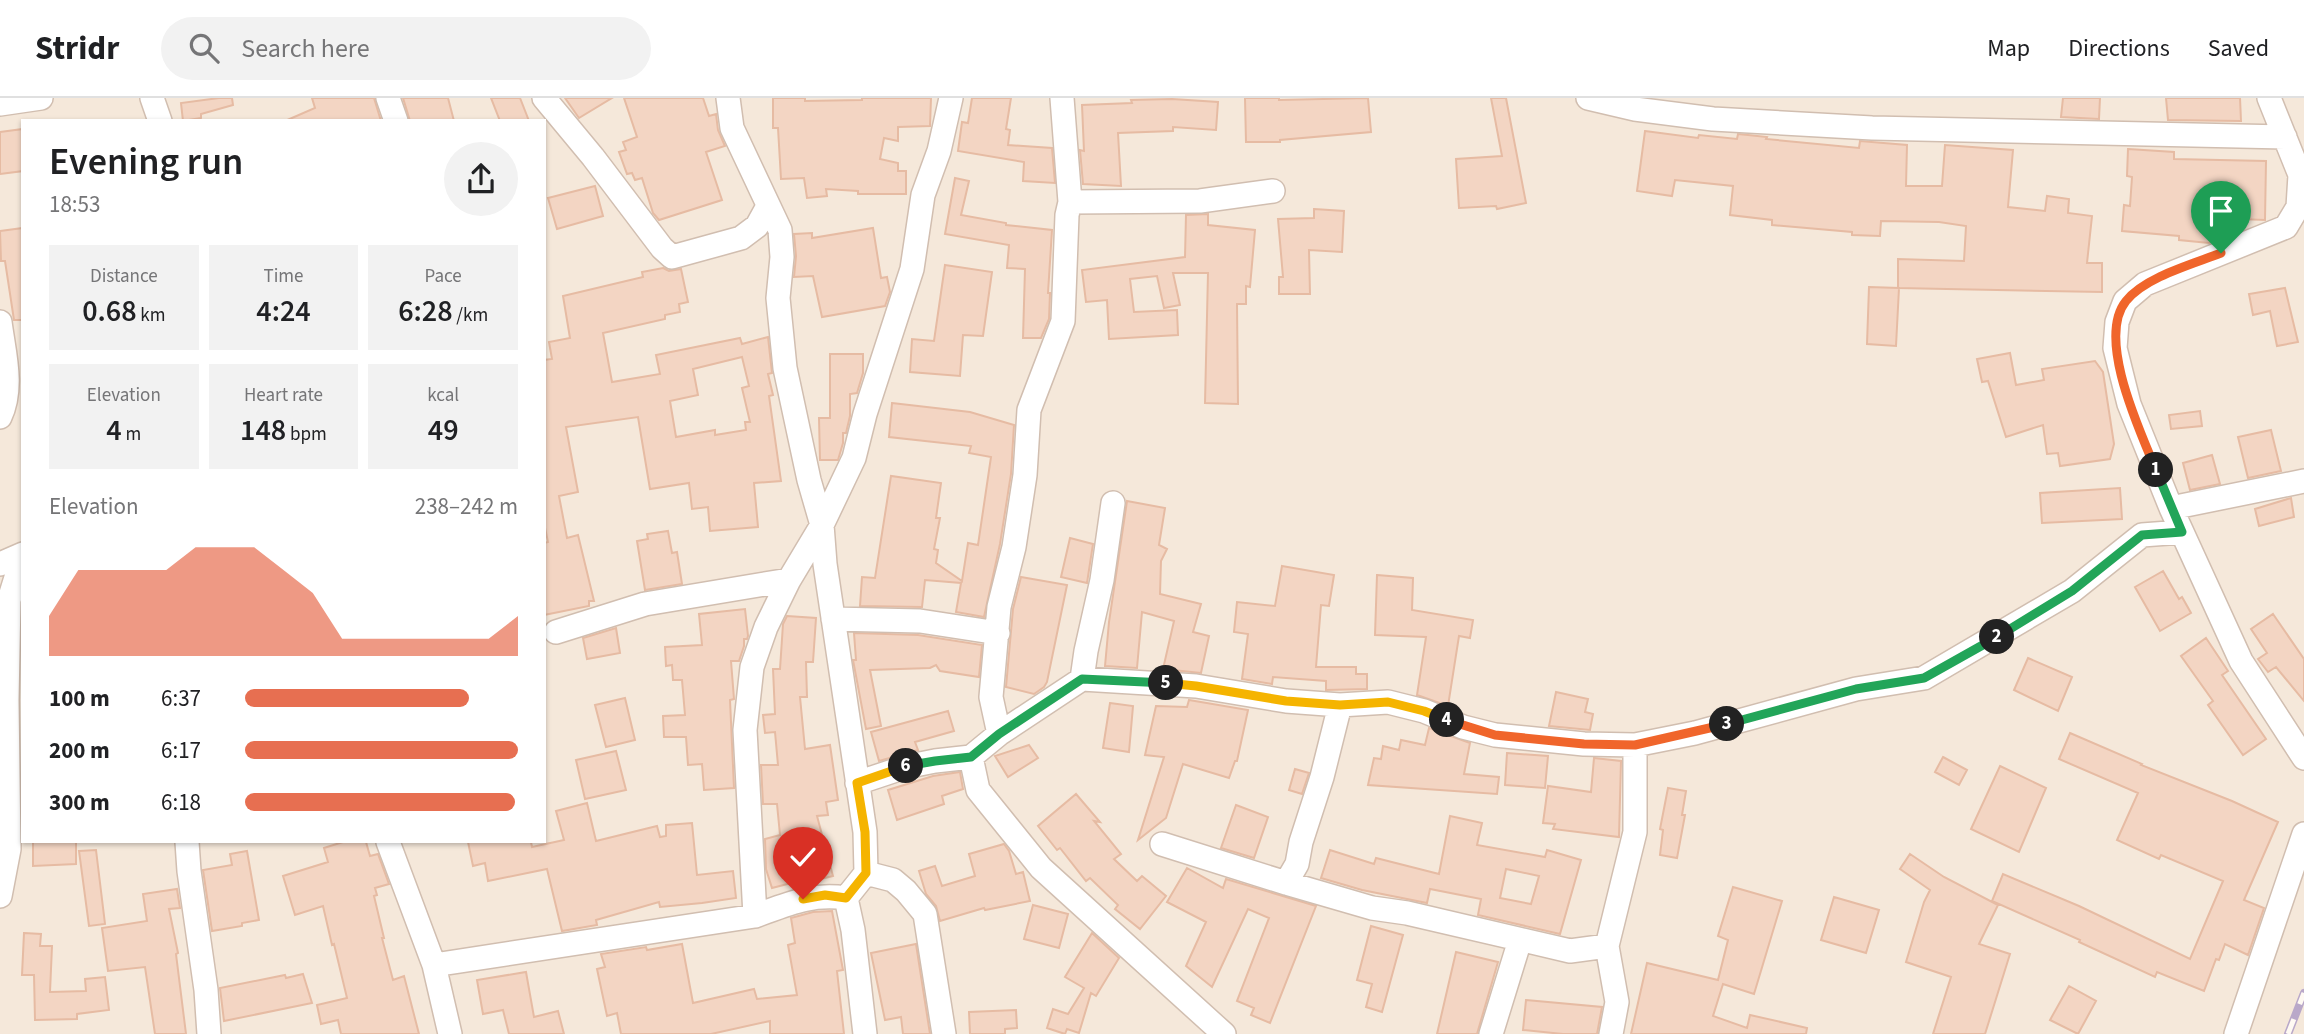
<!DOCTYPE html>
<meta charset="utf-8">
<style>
body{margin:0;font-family:"Source Sans 3",sans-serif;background:#f2f2f2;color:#202124;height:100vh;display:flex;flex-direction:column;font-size:26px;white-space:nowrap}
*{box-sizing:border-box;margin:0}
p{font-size:23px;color:#757577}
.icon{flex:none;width:38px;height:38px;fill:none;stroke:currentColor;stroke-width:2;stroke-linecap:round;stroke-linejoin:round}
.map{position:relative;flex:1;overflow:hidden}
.sheet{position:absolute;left:21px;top:21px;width:525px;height:724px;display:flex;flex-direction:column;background:#fff;border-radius:0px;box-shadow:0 2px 5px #0004}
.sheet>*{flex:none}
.pin{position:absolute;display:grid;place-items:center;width:60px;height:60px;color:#fff;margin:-72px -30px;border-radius:50% 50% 50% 0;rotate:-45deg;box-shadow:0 0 7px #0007}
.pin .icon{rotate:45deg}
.km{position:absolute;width:35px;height:35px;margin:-18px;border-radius:50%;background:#222;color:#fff;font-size:19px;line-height:35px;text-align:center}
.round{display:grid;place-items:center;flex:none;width:74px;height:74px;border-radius:37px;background:#f2f2f2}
.headline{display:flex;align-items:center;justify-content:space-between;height:119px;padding:0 28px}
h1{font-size:38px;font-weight:600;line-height:52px}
.figures{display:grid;grid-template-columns:repeat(3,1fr);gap:10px;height:119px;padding:7px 28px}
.figures div{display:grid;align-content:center;border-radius:0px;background:#f2f2f2;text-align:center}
.figures b{font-size:30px;font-weight:600}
.figures small{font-size:19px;font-weight:400}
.figures p{font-size:19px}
.chart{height:196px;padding:14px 28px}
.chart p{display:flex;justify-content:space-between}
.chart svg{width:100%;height:126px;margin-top:7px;fill:#e76f51;opacity:.7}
ul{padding:0 28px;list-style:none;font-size:23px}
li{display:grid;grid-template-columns:112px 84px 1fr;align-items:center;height:52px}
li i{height:18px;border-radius:9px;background:#e76f51}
header{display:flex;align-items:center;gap:42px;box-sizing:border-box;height:98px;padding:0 35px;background:#fff;border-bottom:2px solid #e0e0e0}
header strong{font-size:33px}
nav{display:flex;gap:38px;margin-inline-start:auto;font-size:24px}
.search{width:490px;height:63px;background:#f2f2f2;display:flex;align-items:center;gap:18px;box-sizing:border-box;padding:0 24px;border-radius:38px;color:#757577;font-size:26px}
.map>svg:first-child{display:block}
.residential{fill:#f5e8da;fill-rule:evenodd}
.building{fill:#f3d5c3;stroke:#e6bba3;stroke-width:2;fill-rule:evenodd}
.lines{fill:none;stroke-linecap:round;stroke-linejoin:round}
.minor-casing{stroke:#d1beb0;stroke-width:26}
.minor{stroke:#fff;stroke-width:23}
.rail-casing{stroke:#b9a8c9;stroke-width:8}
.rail{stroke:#fffaf3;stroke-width:5;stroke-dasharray:16;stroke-linecap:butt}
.split-1-casing{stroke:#fff;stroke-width:14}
.split-2-casing{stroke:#fff;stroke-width:14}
.split-3-casing{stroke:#fff;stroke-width:14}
.split-4-casing{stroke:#fff;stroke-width:14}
.split-5-casing{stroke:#fff;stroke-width:14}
.split-6-casing{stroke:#fff;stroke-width:14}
.split-7-casing{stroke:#fff;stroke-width:14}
.split-1{stroke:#f0652b;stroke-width:9}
.split-2{stroke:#22a559;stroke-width:9}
.split-3{stroke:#22a559;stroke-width:9}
.split-4{stroke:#f0652b;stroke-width:9}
.split-5{stroke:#f5b400;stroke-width:9}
.split-6{stroke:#22a559;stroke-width:9}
.split-7{stroke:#f5b400;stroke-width:9}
</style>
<header>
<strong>Stridr</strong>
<div class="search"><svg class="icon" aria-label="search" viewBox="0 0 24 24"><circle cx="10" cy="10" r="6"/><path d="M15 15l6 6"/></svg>Search here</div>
<nav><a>Map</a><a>Directions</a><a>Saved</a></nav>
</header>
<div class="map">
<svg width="2304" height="936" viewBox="0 0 2304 936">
<rect width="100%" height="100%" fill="#fdf6ec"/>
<path class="residential" d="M0 0H2304V936H0ZM23 23H544V744H23Z"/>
<path class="building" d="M219 0H232L233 7 201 16V20L183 23 181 5Z
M312 0H374L381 23H285L315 10Z
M403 0H448L454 23H410Z
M491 0H520L529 23H500Z
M565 0H612L579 20Z
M624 0H703L709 18 716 16 718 32 725 48 706 54 722 102 659 122 653 115 642 80 635 82 632 75 627 76 619 54 626 52 623 44 637 39Z
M773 0H805V3L862 2V0H931L930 28 898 29V43L884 40 880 61 898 65V73H906V96H858V93L826 91 827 98 807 100 804 80 781 81 778 30H773Z
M972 0H1011L1006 31 1010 32 1008 47 1052 50 1055 85 1023 83 1024 64 958 53 962 24 968 25Z
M1245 0H1279V2L1368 0 1371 34 1280 42V44H1246Z
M1491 0H1506L1526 105 1497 111 1496 108 1459 110 1456 61 1502 58Z
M2063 0H2100L2099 21 2061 19Z
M2166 0H2240L2241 23 2168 22Z
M1172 1 1218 4 1216 32 1173 29V33L1118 35 1121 88 1083 86 1080 52 1084 53 1082 7 1132 5 1131 2Z
M23 31V73L0 76V34Z
M1645 33 1698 40 1699 37 1737 41 1738 36 1748 37 1767 39 1766 41 1859 50 1860 43 1907 47 1906 88H1942L1945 47 2013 52 2008 109 2045 113 2047 98 2069 101 2068 115 2092 118 2087 165H2102V194L1898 190V161L1964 163 1966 128 1939 124 1881 123 1880 138 1852 137V134L1772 127V122L1730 117 1733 88 1675 82 1672 98 1637 93Z
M2128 51 2174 54V61L2266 63 2265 122 2213 120 2211 144 2209 145 2179 142V138L2122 133 2124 107 2130 108 2132 79 2127 78Z
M955 80 969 83 961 117 1006 125V127L1052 132 1048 195H1050L1049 221 1041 240H1023L1025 171 1007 170 1009 147 945 136Z
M595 88 603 118 557 131 548 100Z
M1314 111 1344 113 1342 154 1309 152 1310 196H1279V179H1283L1278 121 1314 120Z
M1208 116V127L1255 132 1250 189 1246 188V206H1237L1238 306 1205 305 1208 175H1173L1180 207 1164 210 1157 178 1130 181 1134 214 1177 212 1178 237 1109 241 1107 202 1086 204 1082 172 1185 159 1186 117Z
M23 130V222H14L5 163H1L0 133Z
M873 130 881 180 887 179 890 194 885 208 822 219 813 178 794 179 796 158 794 136 812 135V140Z
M945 167 992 174 983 238 963 237 960 278 910 274 912 241 934 243Z
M663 170 669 173 681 171 688 204 679 206 680 214 665 217V221L603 235 612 284 660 276 656 257 740 240 742 246 768 239 772 275 768 276 773 297 769 298 781 383 754 385 758 429 710 433 708 409 692 411 689 385 650 391 638 319 566 329 578 394 559 398 567 440 578 437 594 503H589V508L544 517V445L548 444 544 425V262L552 261 549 244 570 240 563 198 643 179 642 174ZM742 259 749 288 742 290 750 324H745L746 332 715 337V332L676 339 670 303 698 297 693 271Z
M1869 189 1899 190 1896 248 1867 246Z
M2285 190 2298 244 2277 248 2270 213 2253 217 2249 196Z
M2010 255 2016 287 2044 282 2042 271 2095 263 2103 274 2114 346 2110 361 2060 368 2058 355 2047 356 2043 327 2006 339 1988 283 1982 284 1977 261Z
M830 256H863V275L857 295 850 296V318L846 335H843V345L838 362H820L819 320H830Z
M892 305 970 314 1014 327 1011 376 1000 446 984 519 956 514 961 485 925 482 922 509 860 508 862 479 875 480 891 378 941 385 936 420H940L934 451 938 452 936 465 962 483 968 445 978 447 991 359 969 355 971 348 889 339Z
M2200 313 2202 328 2171 331 2169 317Z
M2271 332 2281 373 2248 380 2238 339Z
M2212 357 2220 386 2190 392 2183 365Z
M2120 390 2122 421 2042 425 2040 395Z
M2291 400 2294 419 2259 428 2255 411Z
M1127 403 1165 410 1159 447 1167 451 1161 463 1160 496 1201 506 1193 534 1209 538 1201 575 1163 571 1174 523 1142 514 1137 570 1105 568 1109 524Z
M668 433 672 455 677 454 682 486 645 492 637 443 648 441 647 436Z
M1070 440 1093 446 1087 485 1061 479Z
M1282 468 1334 477 1329 508 1321 507 1316 569H1356V576H1367V591L1326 592V583L1273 579 1272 586 1242 581 1248 536 1234 534 1237 504 1275 508Z
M2163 473 2179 501 2182 499 2191 515 2160 533 2135 489Z
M1377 477 1413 480 1412 512 1473 522 1470 540 1459 538 1448 608 1417 597 1426 539 1375 537Z
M1021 479 1067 487 1047 584 1044 589 1034 596 1006 589 1013 511Z
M745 511 748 538 747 541H744V548L739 563H731L734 601 730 602 734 690 704 692 702 666 688 667 686 639H664L663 618 685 617 682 582H673L672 567 666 568 665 549 702 547 699 516Z
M2273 516 2304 561V603L2276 569 2268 574 2258 561 2267 555 2251 531Z
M787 518 816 520 813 564H806L807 599H800L805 651 830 647 838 702 826 704 828 717 817 718 833 778 804 785 803 782 772 790 766 771 765 741 780 737 777 706H763L761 667H778L775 634 765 635 763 617 775 616 773 571H780L783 526Z
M616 530 620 555 587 561 583 540Z
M854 535 918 537 982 547 979 579 940 573 936 567 930 570 870 572 881 628 866 631 853 562H856Z
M2206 540 2228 573 2222 577 2266 641 2243 657 2208 607 2213 603 2181 558Z
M2028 560 2072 579 2058 613 2014 592Z
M1556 594 1588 601 1585 614 1593 616 1590 632 1549 628Z
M625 600 635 642 606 649 595 607Z
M1189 602 1248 612 1237 663H1235L1229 680 1183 666 1166 720 1138 742 1164 659 1145 657 1156 608 1187 609Z
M1110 605 1133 608 1129 654 1103 650Z
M948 613 954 633 915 644 918 652 879 663 871 634Z
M1429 630 1470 645 1464 676 1499 679 1497 696 1368 687 1374 660 1381 661 1383 648 1399 652 1401 642 1425 647Z
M2070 635 2142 666 2141 667 2232 703 2278 724 2244 802 2264 810 2248 857 2225 846 2219 862 2216 861 2204 893 2157 874 2155 879 2079 844 2080 842 1992 803 2003 776 2079 808 2190 861 2223 783 2161 757 2159 761 2117 742 2138 695 2059 661Z
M1029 647 1038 660 1008 679 995 658Z
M616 653 626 692 585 701 576 662Z
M1507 655 1548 658 1545 690 1505 687Z
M1943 659 1967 672 1959 687 1935 674Z
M1594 660 1621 663 1619 739 1553 731 1555 726 1543 725 1548 688 1591 694Z
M2000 668 2046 690 2019 754 1971 731Z
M1295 671 1309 675 1302 696 1289 692Z
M960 674 963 691 942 698 944 706 897 722 888 692 933 678Z
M1668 690 1686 693 1682 717H1685L1677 760 1660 757 1663 732 1660 731Z
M1076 696 1100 724 1094 723 1121 756 1114 761 1137 783 1142 778 1166 798 1140 831 1115 811 1118 807 1090 780 1086 783 1060 750 1057 752 1038 728Z
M587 705 596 743 657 728 660 739 666 738V727L692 725 697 777 733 773 736 800 702 805 660 809 659 804 596 822 597 827 562 833 547 771 488 783 485 765 473 768 468 744H531L532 749 564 742 556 713Z
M1236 707 1268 719 1254 760 1221 750Z
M1450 718 1482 725 1477 747 1545 759 1547 752 1581 762 1560 836 1478 817 1481 801 1430 791 1427 805 1362 792 1321 780 1330 752 1374 766 1376 760 1439 776ZM1506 771 1539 778 1531 806 1500 800Z
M33 744H76V766L33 768Z
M343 744H366L370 758 378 756 389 786 375 790 377 797 374 798 384 840H382L393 882 404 878 419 936H341L338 922 321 926 317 907 347 900 334 846 332 847 323 808 295 817 283 778 328 764 324 750Z
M1004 746 1009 753 1016 776 1023 774 1030 803 985 812 984 810 940 823 936 808 926 796 919 773 935 768 942 788 975 778 969 756Z
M96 752 105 826 89 828 79 753Z
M247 753 259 822 242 825V828L212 833 203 772 232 767 230 756Z
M1910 756 1944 779 1998 807 1979 846 2010 856 1985 936H1933L1951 879 1906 864 1924 804 1930 792 1900 771Z
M1187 770 1223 790 1226 781 1316 808 1270 925 1251 917 1254 910 1237 903 1269 820 1248 811 1212 889 1186 868 1206 824 1167 804Z
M1733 789 1782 803 1754 896 1723 886 1713 918 1747 930 1750 917 1807 930 1806 936H1631L1647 865 1718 882 1728 842 1718 838Z
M177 791 180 810 169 811 178 855 176 856 186 936H155L145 869 108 873 102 830 147 823 143 796Z
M1834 799 1879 812 1866 855 1821 842Z
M1033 807 1068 816 1059 850 1024 841Z
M832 813 843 872 837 873 844 936H770V923L711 936H621L617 915 607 918 597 871 605 869 601 856 646 849 647 852 682 846 693 905 754 891 757 901 797 897 788 847 795 845 791 820 813 814Z
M1371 828 1403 837 1382 914 1366 909 1372 886 1357 882Z
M24 835 41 836 40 848H52L50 894 86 893 85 881 105 879 109 912 77 916V921L35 922 34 877H22Z
M1092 835 1119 860 1096 898 1091 895 1079 935 1067 931 1065 936 1047 930 1053 911 1068 916 1084 890 1065 879Z
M916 846 930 936H903L901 919 885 922 871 855Z
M1456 854 1498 864 1477 936H1437Z
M526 874 534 919 558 913 564 936H509L503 912 483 916 477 882Z
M303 876 312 905 224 923 220 890 285 877 286 880Z
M2069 888 2096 903 2078 936 2050 922Z
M1526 902 1602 909 1597 936H1563L1523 932Z
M1016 912 1017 930 1005 931V936H970L969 914Z"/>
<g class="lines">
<defs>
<path id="minor" d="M152 0 160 23
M388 0 396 23
M544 0 593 59 662 150 672 159 741 140 757 128 768 108
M1588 0 1635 11 1713 21 1872 30 2285 39
M2269 0 2300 77 2298 109 2286 129 2145 186 2125 203 2117 224 2115 250 2129 306 2171 410 2241 563 2304 660
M0 6 41 0
M1070 104 1200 103 1273 93
M0 224C4 255 14 289 0 319
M2171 410 2304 383
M0 466 23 456
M833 521 920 523 998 535
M556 534 645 506 789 482
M1082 581 1086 553 1102 482 1113 405
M999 636 991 599 999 509 1014 449 1025 377 1029 312 1063 223 1067 117 1070 104 1062 0
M971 659 999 636 1082 581 1196 588 1286 603 1340 607 1388 604 1424 613 1463 629 1495 637 1584 646 1635 647 1695 635 1856 591 1924 580 2072 493 2142 437 2182 434
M857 685 905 669 935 663 971 659 978 692 1041 770 1224 936
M187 744 189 773 206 892 209 936
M388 744 434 867 450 936
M1162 746 1286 785 1372 810 1407 815 1570 853 1607 848
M866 775 893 782 906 793 925 816 944 936
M1286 785 1297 766 1301 744 1322 679 1340 607
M0 798 9 751 7 602 9 502 23 457
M846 800 853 832 865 936
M755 818 745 632 752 569 766 529 789 482 822 427 854 360 865 316 912 171 923 97 939 53 951 0
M434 867 755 818C788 806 811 795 846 800L866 775 865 734 825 466 822 427 809 382 785 270 778 200 782 159 780 132 732 30 728 0
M1491 936 1520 842
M1611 936 1617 904 1607 848 1635 734V647
M2236 936 2304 736"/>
</defs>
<use href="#minor" class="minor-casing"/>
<use href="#minor" class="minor"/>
<defs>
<path id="rail" d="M2288 936 2304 895"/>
</defs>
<use href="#rail" class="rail-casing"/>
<use href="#rail" class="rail"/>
</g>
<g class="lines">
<defs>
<path id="split-1" d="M2156 372C2140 333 2096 240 2126 203 2145 179 2193 166 2221 155"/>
<path id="split-2" d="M1997 539 2072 493 2142 437 2182 434 2156 372"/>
<path id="split-3" d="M1727 626 1856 591 1924 580 1997 539"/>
<path id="split-4" d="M1447 622 1495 637 1584 646 1635 647 1727 626"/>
<path id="split-5" d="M1166 585 1196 588 1286 603 1340 607 1388 604 1424 613 1447 622"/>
<path id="split-6" d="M906 668 935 663 971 659 999 636 1082 581 1166 585"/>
<path id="split-7" d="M803 801 825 797 846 800 866 775 865 734 857 685 906 668"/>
</defs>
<use href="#split-1" class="split-1-casing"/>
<use href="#split-2" class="split-2-casing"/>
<use href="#split-3" class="split-3-casing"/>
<use href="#split-4" class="split-4-casing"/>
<use href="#split-5" class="split-5-casing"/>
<use href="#split-6" class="split-6-casing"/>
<use href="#split-7" class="split-7-casing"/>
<use href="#split-1" class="split-1"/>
<use href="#split-2" class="split-2"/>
<use href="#split-3" class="split-3"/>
<use href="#split-4" class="split-4"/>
<use href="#split-5" class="split-5"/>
<use href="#split-6" class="split-6"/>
<use href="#split-7" class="split-7"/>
</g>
</svg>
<div class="pin" style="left:2221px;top:155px;background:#1e9e55"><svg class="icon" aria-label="arrive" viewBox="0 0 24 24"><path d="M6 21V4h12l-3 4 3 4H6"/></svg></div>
<div class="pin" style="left:803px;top:801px;background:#d93025"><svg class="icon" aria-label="check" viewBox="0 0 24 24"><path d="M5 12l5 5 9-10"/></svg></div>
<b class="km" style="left:2156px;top:372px">1</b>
<b class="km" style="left:1997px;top:539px">2</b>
<b class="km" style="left:1727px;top:626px">3</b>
<b class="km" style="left:1447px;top:622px">4</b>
<b class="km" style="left:1166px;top:585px">5</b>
<b class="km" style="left:906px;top:668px">6</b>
<section class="sheet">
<div class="headline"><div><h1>Evening run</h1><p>18:53</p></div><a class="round"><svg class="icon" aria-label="share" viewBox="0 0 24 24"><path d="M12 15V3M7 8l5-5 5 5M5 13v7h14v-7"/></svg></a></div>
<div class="figures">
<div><p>Distance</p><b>0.68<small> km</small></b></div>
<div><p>Time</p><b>4:24</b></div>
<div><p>Pace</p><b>6:28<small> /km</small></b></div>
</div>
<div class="figures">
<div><p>Elevation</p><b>4<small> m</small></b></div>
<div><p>Heart rate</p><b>148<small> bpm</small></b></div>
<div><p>kcal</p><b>49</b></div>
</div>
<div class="chart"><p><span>Elevation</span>238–242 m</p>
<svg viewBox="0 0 160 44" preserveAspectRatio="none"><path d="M0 44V30L10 14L20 14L30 14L40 14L50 6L60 6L70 6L80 14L90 22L100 38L110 38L120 38L130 38L140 38L150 38L160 30V44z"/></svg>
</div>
<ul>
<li><b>100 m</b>6:37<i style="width:82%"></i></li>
<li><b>200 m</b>6:17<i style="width:100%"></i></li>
<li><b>300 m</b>6:18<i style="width:99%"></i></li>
</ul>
</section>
</div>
